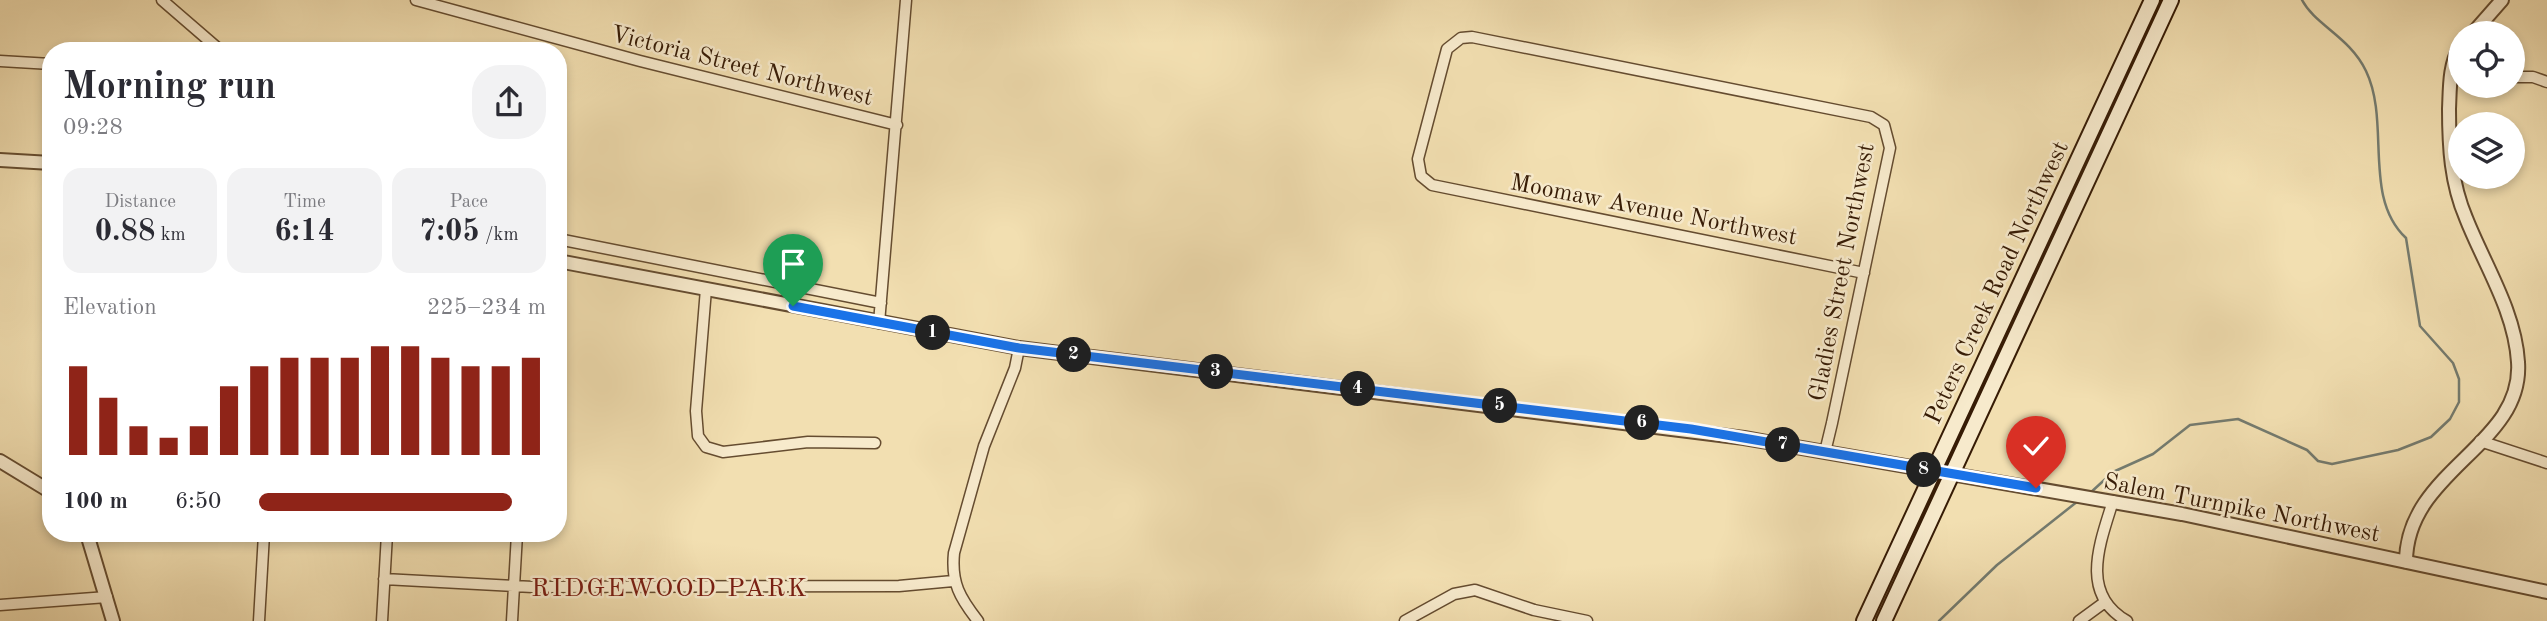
<!DOCTYPE html>
<meta charset="utf-8">
<style>
body{margin:0;font-family:"Old Standard TT",serif;background:#f2f2f3;color:#2b2b33;height:100vh;display:flex;flex-direction:column;font-size:26px;white-space:nowrap}
*{box-sizing:border-box;margin:0}
p{font-size:23px;color:#7c7c81}
.icon{flex:none;width:38px;height:38px;fill:none;stroke:currentColor;stroke-width:2;stroke-linecap:round;stroke-linejoin:round}
.map{position:relative;flex:1;overflow:hidden}
.sheet{position:absolute;left:42px;top:42px;width:525px;height:500px;display:flex;flex-direction:column;background:#fff;border-radius:28px;box-shadow:0 4px 10px #0003}
.sheet>*{flex:none}
.fabs{position:absolute;left:2448px;top:21px;display:grid;gap:14px}
.fabs a{display:grid;place-items:center;width:77px;height:77px;border-radius:50%;background:#fff;box-shadow:0 4px 10px #0003;font-size:35px}
.pin{position:absolute;display:grid;place-items:center;width:60px;height:60px;color:#fff;margin:-72px -30px;border-radius:50% 50% 50% 0;rotate:-45deg;box-shadow:0 0 7px #0007}
.pin .icon{rotate:45deg}
.km{position:absolute;width:35px;height:35px;margin:-18px;border-radius:50%;background:#222;color:#fff;font-size:19px;line-height:35px;text-align:center}
.round{display:grid;place-items:center;flex:none;width:74px;height:74px;border-radius:28px;background:#f2f2f3}
.headline{display:flex;align-items:center;justify-content:space-between;height:119px;padding:0 21px}
h1{font-size:38px;font-weight:800;line-height:52px}
.figures{display:grid;grid-template-columns:repeat(3,1fr);gap:10px;height:119px;padding:7px 21px}
.figures div{display:grid;align-content:center;border-radius:18px;background:#f2f2f3;text-align:center}
.figures b{font-size:30px;font-weight:800}
.figures small{font-size:19px;font-weight:400}
.figures p{font-size:19px}
.chart{height:196px;padding:14px 21px}
.chart p{display:flex;justify-content:space-between}
.chart svg{width:100%;height:126px;margin-top:7px;stroke:#8f2418;stroke-width:6}
ul{padding:0 21px;list-style:none;font-size:23px}
li{display:grid;grid-template-columns:112px 84px 1fr;align-items:center;height:52px}
li i{height:18px;border-radius:9px;background:#8f2418}
.map>svg:first-child{display:block}
.lines{fill:none;stroke-linecap:round;stroke-linejoin:round}
.stream{stroke:#747b6f;stroke-width:2.5}
.minor-casing{stroke:#654c30;stroke-width:13}
.tertiary-casing{stroke:#654c30;stroke-width:16}
.secondary-casing{stroke:#361b05;stroke-width:18}
.minor{stroke:#f7eacc;stroke-width:10}
.tertiary{stroke:#f7eacc;stroke-width:12}
.secondary{stroke:#f7eacc;stroke-width:14}
.route-casing{stroke:#fff;stroke-width:14}
.route{stroke:#1a73e8;stroke-width:9}
.labels{text-anchor:middle;stroke-width:5;stroke-linejoin:round;paint-order:stroke}
.street-label{font-size:24px;fill:#361b05;stroke:#f7eacc}
.neighbourhood-label{font-size:26px;letter-spacing:2px;fill:#7a1f14;stroke:#f7eacc}
</style>
<div class="map">
<svg width="2547" height="621" viewBox="0 0 2547 621">
<rect width="100%" height="100%" fill="#f2dfb1"/>
<filter id="stains"><feTurbulence type="fractalNoise" baseFrequency=".00286" numOctaves="4"/><feColorMatrix values="0 0 0 0 .2 0 0 0 0 .09 0 0 0 0 .02 0 0 0 .5 -.17"/></filter>
<radialGradient id="worn" r=".72"><stop offset=".6" stop-color="#630" stop-opacity="0"/><stop offset="1" stop-color="#630" stop-opacity=".3"/></radialGradient>
<g class="lines">
<path class="stream" d="M2089 494 2113 472 2153 454 2190 425 2238 419 2307 450 2318 461 2332 464 2398 450 2431 437 2450 419 2459 402V379L2453 363 2420 326 2406 238C2362 197 2391 123 2366 71 2350 37 2315 25 2302 0
M1939 621 1997 565 2078 501"/>
<defs>
<path id="minor" d="M162 0 221 51
M416 0 640 61 897 125
M0 61 51 64
M2513 77H2533L2547 82
M558 239 881 303
M706 289 696 411 698 436 706 447 723 452 808 442 875 443
M879 323 906 0
M2480 441 2547 463
M1825 452 1832 423 1890 148 1884 125 1871 117 1472 37 1461 38 1447 49 1418 159 1421 176 1432 185 1864 273
M2113 501C2100 543 2079 594 2127 621
M384 579 533 587 899 586 953 581
M0 605 107 597
M259 621 264 534
M382 621 387 534
M512 621 517 534
M978 621C960 598 951 583 954 553L984 446 1015 368 1019 348
M1405 621 1454 594 1475 590 1534 610 1587 621
M2079 621 2105 602"/>
<path id="tertiary" d="M2473 33 2502 0
M0 160 51 163
M558 261 1019 348 1744 438 2182 514 2547 592
M0 461 51 492
M87 534 113 621
M2406 562C2406 470 2524 446 2518 362 2515 311 2484 264 2466 218 2451 183 2449 147 2449 109 2450 88 2449 65 2460 47"/>
<path id="secondary" d="M1864 621 2152 0
M1884 621 2171 0"/>
</defs>
<use href="#minor" class="minor-casing"/>
<use href="#tertiary" class="tertiary-casing"/>
<use href="#secondary" class="secondary-casing"/>
<use href="#minor" class="minor"/>
<use href="#tertiary" class="tertiary"/>
<use href="#secondary" class="secondary"/>
</g>
<g class="lines">
<defs>
<path id="route" d="M793 306 1019 348 1691 429 2036 488"/>
</defs>
<use href="#route" class="route-casing"/>
<use href="#route" class="route"/>
</g>
<g class="labels">
<g class="street-label">
<text transform="translate(742 65) rotate(14)" y="8">Victoria Street Northwest</text>
<text transform="translate(1654 209) rotate(11)" y="8">Moomaw Avenue Northwest</text>
<text transform="translate(1841 272) rotate(-79)" y="8">Gladies Street Northwest</text>
<text transform="translate(1996 282) rotate(-65)" y="8">Peters Creek Road Northwest</text>
<text transform="translate(2242 507) rotate(11)" y="8">Salem Turnpike Northwest</text>
</g>
<g class="neighbourhood-label">
<text x="670" y="596">RIDGEWOOD PARK</text>
</g>
</g>
<rect width="100%" height="100%" filter="url(#stains)"/>
<rect width="100%" height="100%" fill="url(#worn)"/>
</svg>
<div class="fabs">
<a><svg class="icon" aria-label="locate" viewBox="0 0 24 24"><circle cx="12" cy="12" r="6"/><path d="M12 2v4M12 18v4M2 12h4M18 12h4"/></svg></a>
<a><svg class="icon" aria-label="layers" viewBox="0 0 24 24"><path d="M12 4l9 5-9 5-9-5zM3 14l9 5 9-5"/></svg></a>
</div>
<div class="pin" style="left:793px;top:306px;background:#1e9e55"><svg class="icon" aria-label="arrive" viewBox="0 0 24 24"><path d="M6 21V4h12l-3 4 3 4H6"/></svg></div>
<div class="pin" style="left:2036px;top:488px;background:#d93025"><svg class="icon" aria-label="check" viewBox="0 0 24 24"><path d="M5 12l5 5 9-10"/></svg></div>
<b class="km" style="left:933px;top:333px">1</b>
<b class="km" style="left:1074px;top:355px">2</b>
<b class="km" style="left:1216px;top:372px">3</b>
<b class="km" style="left:1358px;top:389px">4</b>
<b class="km" style="left:1500px;top:406px">5</b>
<b class="km" style="left:1642px;top:423px">6</b>
<b class="km" style="left:1783px;top:445px">7</b>
<b class="km" style="left:1924px;top:470px">8</b>
<section class="sheet">
<div class="headline"><div><h1>Morning run</h1><p>09:28</p></div><a class="round"><svg class="icon" aria-label="share" viewBox="0 0 24 24"><path d="M12 15V3M7 8l5-5 5 5M5 13v7h14v-7"/></svg></a></div>
<div class="figures">
<div><p>Distance</p><b>0.88<small> km</small></b></div>
<div><p>Time</p><b>6:14</b></div>
<div><p>Pace</p><b>7:05<small> /km</small></b></div>
</div>
<div class="chart"><p><span>Elevation</span>225–234 m</p>
<svg viewBox="0 0 160 44" preserveAspectRatio="none"><path d="M5 44V13M15 44V24M25 44V34M35 44V38M45 44V34M55 44V20M65 44V13M75 44V10M85 44V10M95 44V10M105 44V6M115 44V6M125 44V10M135 44V13M145 44V13M155 44V10"/></svg>
</div>
<ul>
<li><b>100 m</b>6:50<i style="width:88%"></i></li>
</ul>
</section>
</div>
